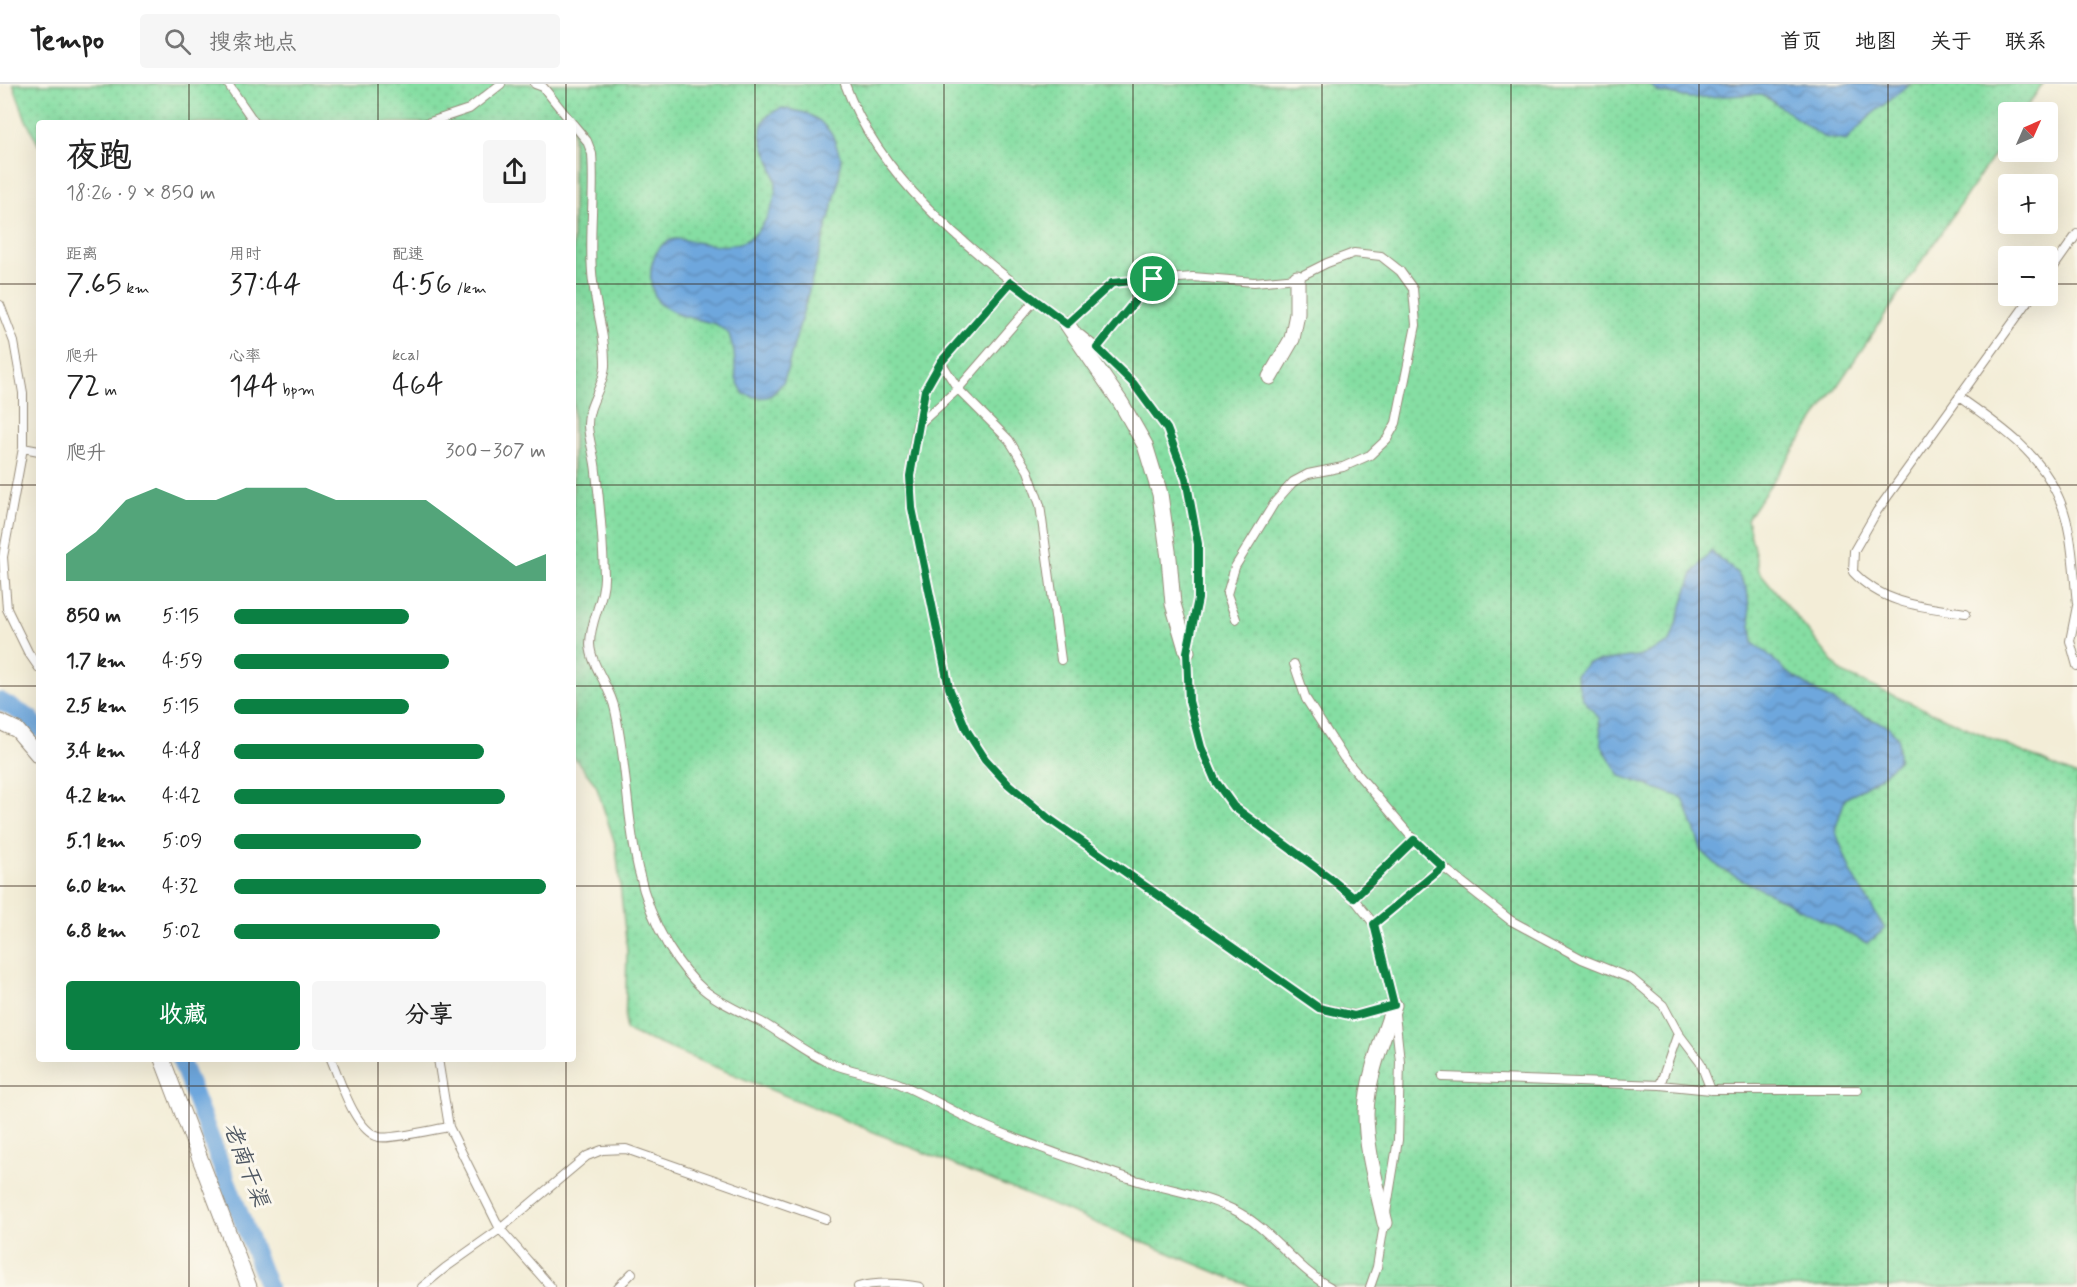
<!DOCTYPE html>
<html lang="zh">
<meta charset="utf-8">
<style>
body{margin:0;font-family:Mynerve,"LXGW WenKai TC",sans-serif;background:#f6f6f6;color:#222;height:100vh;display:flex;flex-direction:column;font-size:22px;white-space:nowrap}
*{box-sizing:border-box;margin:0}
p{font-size:20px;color:#767676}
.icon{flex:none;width:33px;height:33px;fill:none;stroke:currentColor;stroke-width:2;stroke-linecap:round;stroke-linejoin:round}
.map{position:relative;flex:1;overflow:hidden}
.sheet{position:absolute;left:36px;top:36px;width:540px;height:942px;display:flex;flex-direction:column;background:#fff;border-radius:6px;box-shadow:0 6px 24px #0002}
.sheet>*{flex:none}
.needle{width:39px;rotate:45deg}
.controls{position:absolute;left:1998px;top:18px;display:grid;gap:12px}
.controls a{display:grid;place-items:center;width:60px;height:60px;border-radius:6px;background:#fff;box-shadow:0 6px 24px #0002;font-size:30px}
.pin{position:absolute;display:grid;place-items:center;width:51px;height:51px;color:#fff;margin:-26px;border:3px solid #fff;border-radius:50%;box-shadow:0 2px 6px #0007}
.round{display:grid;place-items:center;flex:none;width:63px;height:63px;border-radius:6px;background:#f6f6f6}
.summary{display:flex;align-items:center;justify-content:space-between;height:102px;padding:0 30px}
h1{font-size:33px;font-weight:600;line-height:45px}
.figures{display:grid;grid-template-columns:repeat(3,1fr);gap:9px;height:102px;padding:6px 30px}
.figures div{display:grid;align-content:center}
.figures b{font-size:30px;font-weight:600}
.figures small{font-size:16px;font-weight:400}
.figures p{font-size:16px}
.chart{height:168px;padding:12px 30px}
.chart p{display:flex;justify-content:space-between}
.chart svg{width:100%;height:108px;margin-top:6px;fill:#0b8043;opacity:.7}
.cta{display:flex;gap:12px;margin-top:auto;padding:12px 30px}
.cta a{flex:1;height:69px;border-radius:6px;background:#0b8043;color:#fff;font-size:24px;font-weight:600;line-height:69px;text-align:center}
.cta a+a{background:#f6f6f6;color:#222}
ul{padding:0 30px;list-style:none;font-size:20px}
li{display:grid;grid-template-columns:96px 72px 1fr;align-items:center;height:45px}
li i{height:15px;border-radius:8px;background:#0b8043}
header{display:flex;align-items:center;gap:36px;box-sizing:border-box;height:84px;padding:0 30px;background:#fff;border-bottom:2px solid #e0e0e0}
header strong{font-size:28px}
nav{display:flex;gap:33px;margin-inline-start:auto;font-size:21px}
.search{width:420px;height:54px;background:#f6f6f6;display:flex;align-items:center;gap:15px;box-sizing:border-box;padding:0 21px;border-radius:6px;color:#767676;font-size:22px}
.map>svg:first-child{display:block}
.grass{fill:url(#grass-dots);stroke:#608460;stroke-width:1.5}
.water{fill:url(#water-waves);stroke:#54687e;stroke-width:1.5}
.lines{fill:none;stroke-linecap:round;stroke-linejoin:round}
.canal{stroke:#6ea7dd;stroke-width:18}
.lane-casing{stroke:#978c7a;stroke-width:10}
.street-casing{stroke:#978c7a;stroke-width:17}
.lane{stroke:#fff;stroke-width:8}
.street{stroke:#fff;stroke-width:15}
.route-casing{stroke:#fff;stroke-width:12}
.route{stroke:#0b8043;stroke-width:8}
.grid{fill:none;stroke:#3b2a1e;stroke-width:1.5;stroke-opacity:0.55}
.labels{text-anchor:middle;stroke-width:6;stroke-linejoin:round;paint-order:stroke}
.water-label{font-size:22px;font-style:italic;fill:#4d5661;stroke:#fbf7ec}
</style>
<header>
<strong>Tempo</strong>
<div class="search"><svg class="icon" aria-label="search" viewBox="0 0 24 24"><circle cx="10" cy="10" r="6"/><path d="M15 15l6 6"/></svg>搜索地点</div>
<nav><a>首页</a><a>地图</a><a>关于</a><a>联系</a></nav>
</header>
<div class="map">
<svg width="2077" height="1203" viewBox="0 0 2077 1203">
<defs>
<pattern id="grass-dots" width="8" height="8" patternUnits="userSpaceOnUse" patternTransform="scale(1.5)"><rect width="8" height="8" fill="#85dea3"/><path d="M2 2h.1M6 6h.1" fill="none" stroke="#74bf8c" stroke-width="1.8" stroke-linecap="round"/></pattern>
<pattern id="water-waves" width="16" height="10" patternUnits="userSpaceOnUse" patternTransform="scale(1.5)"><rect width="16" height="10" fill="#6ea7dd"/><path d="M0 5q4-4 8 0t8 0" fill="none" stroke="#5c88b3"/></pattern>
</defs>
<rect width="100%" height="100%" fill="#fbf7ec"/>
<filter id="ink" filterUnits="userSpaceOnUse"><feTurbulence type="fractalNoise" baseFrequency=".0167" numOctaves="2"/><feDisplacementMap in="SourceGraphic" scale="12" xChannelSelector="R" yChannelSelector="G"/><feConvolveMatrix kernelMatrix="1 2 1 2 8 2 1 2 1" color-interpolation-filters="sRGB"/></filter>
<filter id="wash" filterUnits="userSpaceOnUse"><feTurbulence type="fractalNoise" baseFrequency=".008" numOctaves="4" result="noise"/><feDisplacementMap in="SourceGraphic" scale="24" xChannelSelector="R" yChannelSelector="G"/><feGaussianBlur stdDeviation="1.35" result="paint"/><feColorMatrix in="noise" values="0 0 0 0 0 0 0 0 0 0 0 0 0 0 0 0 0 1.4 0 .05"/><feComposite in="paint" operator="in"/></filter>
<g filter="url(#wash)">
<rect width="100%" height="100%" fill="#f3edd7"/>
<path class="grass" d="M13 0H2043L2023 28H2008V50L1747 435 1759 487 1842 589 2077 692V1203H1252L625 946 627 866 616 763 596 701 573 672V39H39V62L26 36Z"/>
<path class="water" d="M1649 0H1910L1871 31 1846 57 1823 53 1762 10 1690 14 1658 8Z
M782 24 806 29 820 37 832 50 841 74 838 102 784 297C770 315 767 317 744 310L736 295 734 268 729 250 716 240 679 231 659 220C656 213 651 205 651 198 649 181 656 157 676 155 682 155 689 157 695 158 715 162 740 166 756 149 767 137 775 119 776 103 777 74 738 40 782 24Z
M1711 467 1737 489 1747 505 1753 559 1768 570 1785 587 1819 609 1843 623 1888 642 1898 654V677L1879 694 1845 715 1835 746 1851 788 1885 845 1867 859 1721 785 1702 767 1683 714 1620 692 1602 662 1599 634 1582 614 1576 591 1588 579 1643 571 1670 558 1693 489Z"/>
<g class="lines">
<path class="canal" d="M0 617 30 634 39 645
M180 975 268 1203"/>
</g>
</g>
<g filter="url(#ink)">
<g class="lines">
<defs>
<path id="lane" d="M228 0 255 39
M535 0 543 3 572 39
M845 0C883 105 985 176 1069 242
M427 39 469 25 501 0
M573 40 587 57 592 70C595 109 589 149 592 188 594 220 606 251 605 282 604 303 587 320 588 342 589 357 595 373 596 388 600 422 603 457 604 491 605 515 590 536 590 560 591 583 611 603 615 626 633 708 623 786 668 862 678 878 689 893 703 905 721 920 744 929 765 940 785 952 803 967 825 977 849 988 877 990 900 1000 927 1012 952 1027 978 1039 1024 1059 1071 1075 1119 1091 1156 1104 1196 1108 1232 1125 1271 1143 1293 1183 1330 1203
M2048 191 2077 150
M1011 198 941 278 925 306 917 342 958 305 1035 216
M0 221 14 258 23 309V364L3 473 7 525 28 568 39 584
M1067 240 1112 199 1193 193 1254 198 1297 194 1327 179 1354 169 1381 172 1400 187 1413 205 1416 241 1396 339 1387 355 1370 371 1343 383 1308 390 1293 398 1275 418 1235 483 1227 510 1236 535
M1081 251 1097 264 1133 299 1167 345 1186 395 1198 460V515L1187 568 1189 617 1201 663 1216 698 1234 723 1330 794 1354 815 1374 840 1394 921 1400 977 1398 1056 1377 1183 1370 1203
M1097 264 1153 195
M941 278 958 305 1009 356 1028 387 1040 421 1061 576
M1959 313C1997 340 2037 366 2057 410 2073 442 2073 484 2077 519
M917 342 910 391 912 424 949 604 967 647 985 675 1008 700 1048 734 1319 924 1355 931 1394 921
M23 364 39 367
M2077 522 2070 557 2077 582
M1966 529C1924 523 1884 521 1853 488L1854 467 1877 427 2032 212
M1294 580 1306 615 1344 674 1414 756 1443 783 1510 836 1582 875 1632 895 1663 921 1678 949
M1354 815 1414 756
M1374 840 1443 783
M331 975C340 996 355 1047 379 1053 388 1056 436 1045 449 1043
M438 975 449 1043 500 1145 551 1203
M1443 993 1660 1001 1711 1006H1858
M1660 1001 1678 949 1700 978 1711 1006
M422 1203 445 1184 500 1145 587 1072 602 1066 626 1065 826 1135
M618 1203 632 1189
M858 1203C876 1198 902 1199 920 1203"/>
<path id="street" d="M1067 240 1121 319 1145 361 1160 410 1169 474 1173 520 1187 568
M1270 293 1292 255 1297 230V194
M0 638 17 646 39 672
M162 975 249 1203
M1385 1139C1377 1103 1366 1066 1366 1029 1367 994 1383 954 1394 921"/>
</defs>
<use href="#lane" class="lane-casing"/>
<use href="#street" class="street-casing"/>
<use href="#lane" class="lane"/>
<use href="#street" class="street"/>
</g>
</g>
<g class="lines" filter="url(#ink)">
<defs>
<path id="route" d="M1153 195 1097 264 1133 299 1167 345 1186 395 1198 460V515L1187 568 1189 617 1201 663 1216 698 1234 723 1330 794 1354 814 1414 756 1443 783 1374 840 1394 921 1354 932 1319 924 1048 734 1008 700 985 675 967 647 949 604 912 424 910 392 925 306 941 278 1011 198 1067 240 1112 199Z"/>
</defs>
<use href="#route" class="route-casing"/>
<use href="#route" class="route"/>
</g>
<path class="grid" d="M189 0V39M378 0V39M566 0V39M755 0V1203M944 0V1203M1133 0V1203M1322 0V1203M1511 0V1203M1699 0V1203M1888 0V1203M0 200H39M573 200H2008M2048 200H2077M0 401H39M573 401H2077M0 602H39M573 602H2077M0 802H39M573 802H2077M189 975V1203M378 975V1203M566 975V1203M0 1002H2077"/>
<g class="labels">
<g class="water-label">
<text transform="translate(247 1080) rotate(69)" y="8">老南干渠</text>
</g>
</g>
</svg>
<div class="controls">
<a><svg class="needle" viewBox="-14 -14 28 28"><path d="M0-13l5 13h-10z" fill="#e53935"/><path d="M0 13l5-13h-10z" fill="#767676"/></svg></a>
<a>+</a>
<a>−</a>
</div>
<div class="pin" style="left:1153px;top:195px;background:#1e9e55"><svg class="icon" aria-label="arrive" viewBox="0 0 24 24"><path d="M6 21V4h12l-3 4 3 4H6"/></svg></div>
<section class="sheet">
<div class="summary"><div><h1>夜跑</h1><p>18:26 · 9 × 850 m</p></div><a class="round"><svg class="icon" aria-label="share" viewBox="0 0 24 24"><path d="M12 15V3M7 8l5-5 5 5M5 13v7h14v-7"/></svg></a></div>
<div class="figures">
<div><p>距离</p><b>7.65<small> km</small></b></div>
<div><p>用时</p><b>37:44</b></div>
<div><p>配速</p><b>4:56<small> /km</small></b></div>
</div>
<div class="figures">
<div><p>爬升</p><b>72<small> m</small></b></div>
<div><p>心率</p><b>144<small> bpm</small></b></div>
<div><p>kcal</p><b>464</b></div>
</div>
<div class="chart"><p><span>爬升</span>300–307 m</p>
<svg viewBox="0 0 160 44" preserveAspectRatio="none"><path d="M0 44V33L10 24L20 11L30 6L40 11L50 11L60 6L70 6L80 6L90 11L100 11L110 11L120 11L130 20L140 29L150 38L160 33V44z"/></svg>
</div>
<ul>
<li><b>850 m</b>5:15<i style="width:56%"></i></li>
<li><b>1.7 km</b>4:59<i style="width:69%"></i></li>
<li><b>2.5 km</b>5:15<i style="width:56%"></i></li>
<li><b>3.4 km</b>4:48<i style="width:80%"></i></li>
<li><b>4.2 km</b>4:42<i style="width:87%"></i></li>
<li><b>5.1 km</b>5:09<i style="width:60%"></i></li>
<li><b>6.0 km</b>4:32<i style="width:100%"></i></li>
<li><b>6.8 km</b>5:02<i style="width:66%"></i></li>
</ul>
<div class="cta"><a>收藏</a><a>分享</a></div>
</section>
</div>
